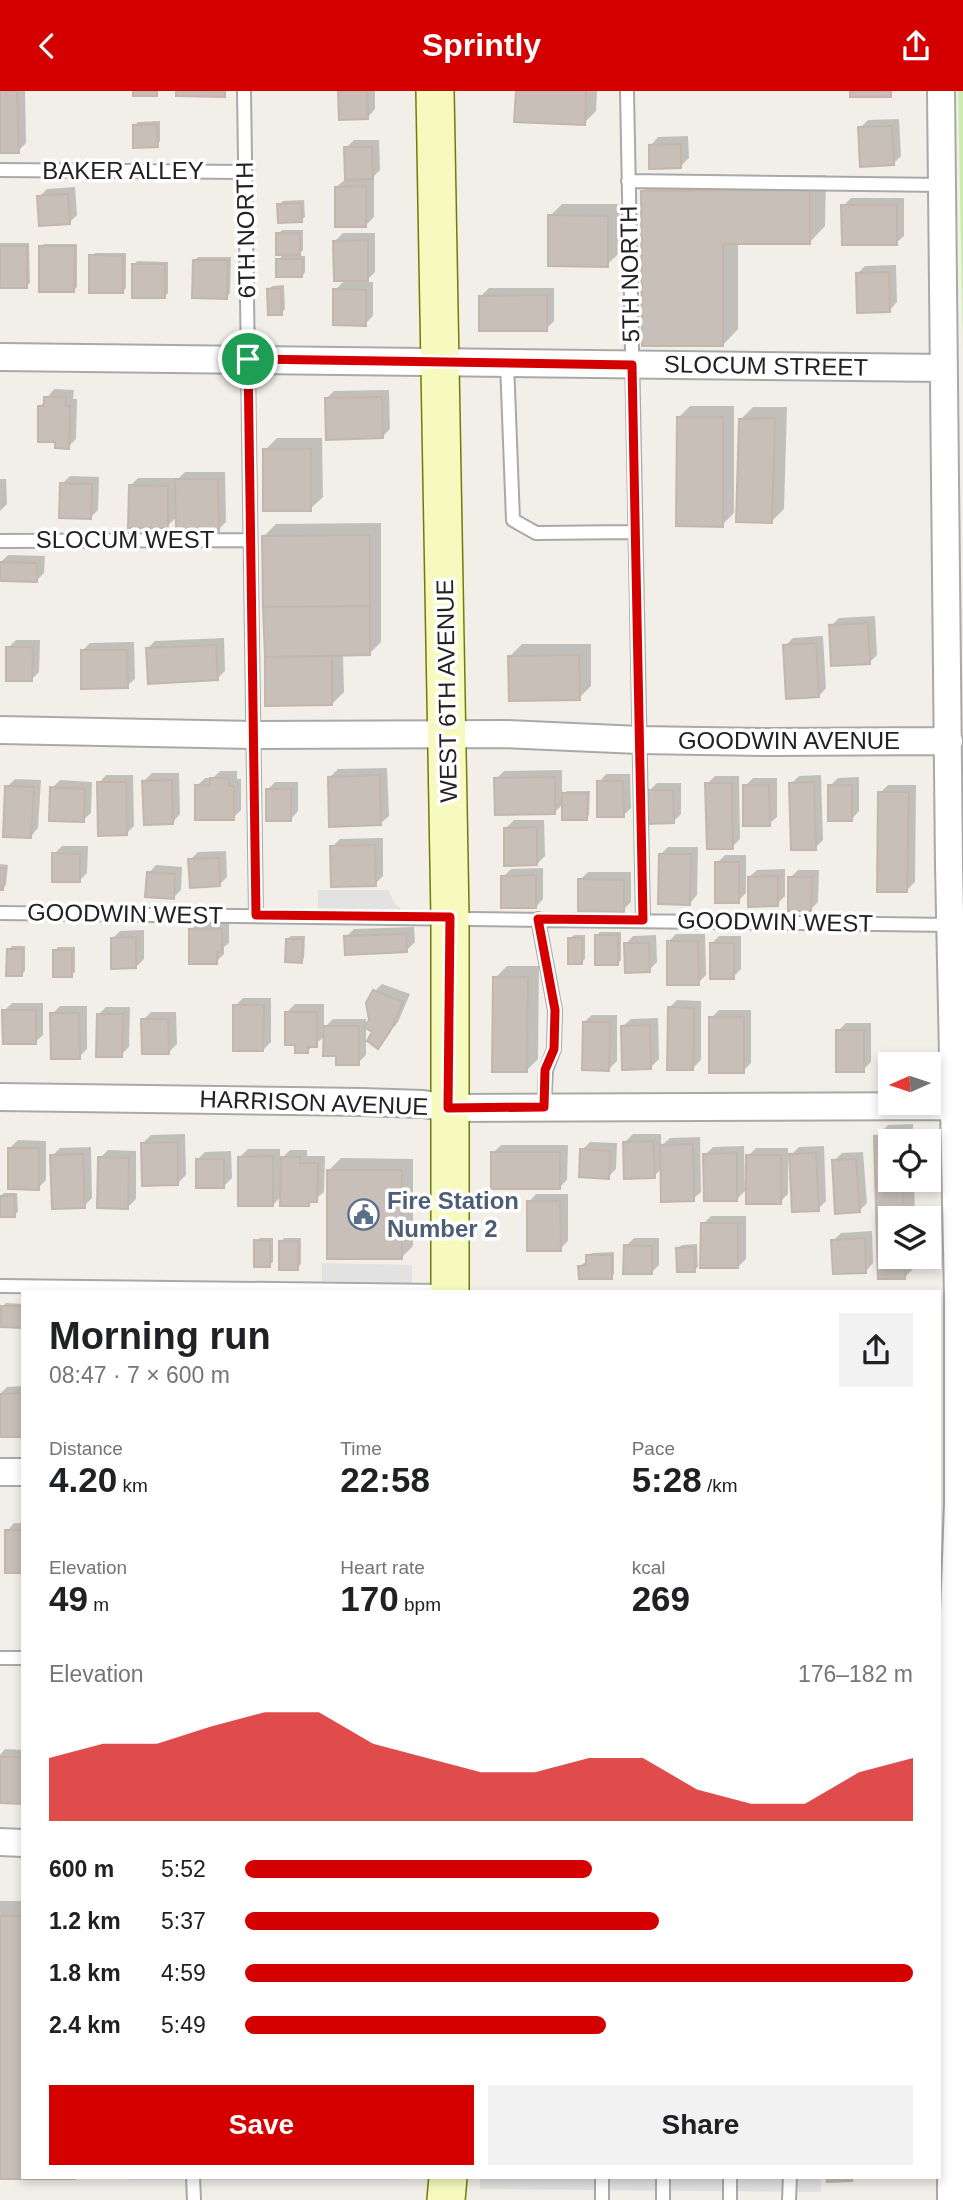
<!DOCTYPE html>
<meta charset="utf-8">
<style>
body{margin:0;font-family:Arial,sans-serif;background:#f2f2f2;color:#202124;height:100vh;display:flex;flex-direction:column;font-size:26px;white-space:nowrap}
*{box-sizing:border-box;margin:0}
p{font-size:23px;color:#757577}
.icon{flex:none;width:38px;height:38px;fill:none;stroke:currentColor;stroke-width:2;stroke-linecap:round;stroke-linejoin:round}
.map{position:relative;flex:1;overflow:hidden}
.sheet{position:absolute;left:21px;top:1199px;width:920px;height:889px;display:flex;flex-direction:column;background:#fff;border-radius:0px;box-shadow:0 4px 10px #0003}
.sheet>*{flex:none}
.needle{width:46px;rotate:267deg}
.fabs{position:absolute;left:878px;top:961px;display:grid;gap:14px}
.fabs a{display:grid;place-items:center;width:63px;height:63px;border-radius:0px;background:#fff;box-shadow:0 4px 10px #0003;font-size:35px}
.pin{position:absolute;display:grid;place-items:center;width:60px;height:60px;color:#fff;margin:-30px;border:4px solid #fff;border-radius:50%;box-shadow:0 2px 7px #0007}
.round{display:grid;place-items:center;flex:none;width:74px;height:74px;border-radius:0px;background:#f2f2f2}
.headline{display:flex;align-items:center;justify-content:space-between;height:119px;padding:0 28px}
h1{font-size:38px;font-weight:800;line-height:52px}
.stats{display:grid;grid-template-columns:repeat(3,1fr);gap:10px;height:119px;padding:7px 28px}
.stats div{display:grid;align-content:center}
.stats b{font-size:35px;font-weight:800}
.stats small{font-size:19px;font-weight:400}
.stats p{font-size:19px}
.chart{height:196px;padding:14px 28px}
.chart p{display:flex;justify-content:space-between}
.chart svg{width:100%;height:126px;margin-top:7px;fill:#d40000;opacity:.7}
.cta{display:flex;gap:14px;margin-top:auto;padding:14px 28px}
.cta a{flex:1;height:80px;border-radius:0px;background:#d40000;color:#fff;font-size:28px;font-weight:800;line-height:80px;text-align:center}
.cta a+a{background:#f2f2f2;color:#202124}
ul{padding:0 28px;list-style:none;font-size:23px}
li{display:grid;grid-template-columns:112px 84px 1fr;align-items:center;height:52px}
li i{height:18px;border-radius:9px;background:#d40000}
header{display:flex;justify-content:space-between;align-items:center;height:91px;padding:0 28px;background:#d40000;color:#fff;font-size:32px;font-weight:800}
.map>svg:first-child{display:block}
.grass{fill:#cdebb0}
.parking{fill:#e2e2e2}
.shadow{fill:#0003}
.building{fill:#c7bfb8;stroke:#c4b6ab;stroke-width:2}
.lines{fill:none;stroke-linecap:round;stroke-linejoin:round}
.lane-casing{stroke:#a9a9a9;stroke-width:16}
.street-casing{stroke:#a9a9a9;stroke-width:30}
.secondary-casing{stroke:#707d05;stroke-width:40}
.lane{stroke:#fff;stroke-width:12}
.street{stroke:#fff;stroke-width:26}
.secondary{stroke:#f7fabf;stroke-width:37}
.route-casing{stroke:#fff;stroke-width:14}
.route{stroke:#d40000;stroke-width:9}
.labels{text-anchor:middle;stroke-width:7;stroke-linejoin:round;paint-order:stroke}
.street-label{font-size:24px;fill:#222;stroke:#fff}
.service-label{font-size:24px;font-weight:bold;fill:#4e5e75;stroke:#fff;text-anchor:start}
</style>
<header><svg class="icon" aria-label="back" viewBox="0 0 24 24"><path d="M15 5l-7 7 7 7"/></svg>Sprintly<svg class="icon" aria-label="share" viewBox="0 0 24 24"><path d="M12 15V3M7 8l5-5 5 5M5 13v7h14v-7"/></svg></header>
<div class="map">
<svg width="963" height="2109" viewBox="0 0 963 2109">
<rect width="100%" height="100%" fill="#f2efe9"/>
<path class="grass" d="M958 0H963V260Z"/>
<path class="parking" d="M318 799H389L394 812 406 822 318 821Z
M322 1172 412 1174V1192L322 1190Z
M130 2086H401V2089H130Z
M480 2086H821V2101L480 2098Z"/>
<path class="shadow" d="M0 0H25L26 52 18 60 0 61Z
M340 0H375V18L368 26Z
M517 0H597L596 20 584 32Z
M899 28 901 65 893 73 860 37 868 29Z
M160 30V50L157 54 134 35 138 31Z
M688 45 689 67 681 75 651 54 658 46Z
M354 49H379L380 79 371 88H374V126L366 134 336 96 346 88V57Z
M826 84 825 135 810 151H738V238L723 254 643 100 659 85Z
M75 96 77 124 69 132 39 106 47 98Z
M851 107H904V145L896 152 843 115Z
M304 109 305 126 301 129 279 114 283 110Z
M562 113H620L619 162 607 174 550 125Z
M282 139H303V159L297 165H305V181L302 185 278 169 284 163 278 143Z
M343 142H375V181L365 191H373V225L365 233 335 199 345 189 335 150Z
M0 152H29L30 192 26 195H0Z
M44 153H77V196L74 199 41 156Z
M95 162H126V197L122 201 91 165Z
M198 166H231L230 202 227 206 195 169Z
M137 170 168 171V202L164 206 134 174Z
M896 174 897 211 890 219 857 183 865 175Z
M284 194 285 218 281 222 269 198 272 195Z
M489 197H554V230L546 238 481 205Z
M54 298 74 299 73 308H77L76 348 68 356 57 349 40 316Z
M389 299 390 338 382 346 326 308 334 300Z
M690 315H734V422L722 434 678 327Z
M753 316H787L784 418 772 430 741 328Z
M277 347H322L323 406 310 418 265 359Z
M185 381H225L226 431 218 439 178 425 167 435 130 395 138 387H175V391Z
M70 385 99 386 98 419 90 427 62 393Z
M0 388H6L7 413 0 420Z
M381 432V551L369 563H343L344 601 332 613H267L264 445 276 433Z
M8 464 45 465 44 482 36 490 0 489V472Z
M875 525 877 564 869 572 831 535 839 527Z
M823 545 826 597 819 605 785 555 793 547Z
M224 547 225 580 218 587 147 558 155 550Z
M16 549H40L39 581 32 588 8 557Z
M134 551 135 588 127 595 82 560 90 552Z
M522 553H591V595L579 607 510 565Z
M387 677 389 725 381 732 330 686 338 678Z
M562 679V705L567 700H590L589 724 586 727 564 712 555 721 496 688 504 680Z
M220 680H237V688H241V719L233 727 197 695 205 687H213Z
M152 682H179L180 723 173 731 144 690Z
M606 683H630L631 717 623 725 599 691Z
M106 684H133L134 735 126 743 99 692Z
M821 684 823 749 815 757 791 693 799 685Z
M715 685H739L740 748 732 756 707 693Z
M859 686V720L852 728 830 695 838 687Z
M753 687H777V726L769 733 745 695Z
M15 688 41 689 38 737 31 745 7 696Z
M60 689 92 691 91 722 83 729 52 697Z
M275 691H298V720L291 728 267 699Z
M657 692H681V723L673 731 649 700Z
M888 694H916L915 791 907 799 880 702Z
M514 729H544L545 765 537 773 506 737Z
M383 747V785L375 793 332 756 340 748Z
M62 755H88L87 782 79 790 54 763Z
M668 756H698L697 804 690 812 660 764Z
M226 760 227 786 220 793 190 769 198 761Z
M725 764H746V802L738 810 717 772Z
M0 773 8 774 6 794 2 797H0Z
M156 774 182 776 181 799 173 807 149 782Z
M543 777V808L536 816 503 786 511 778Z
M785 778V805L777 813 749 786 757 779Z
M798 779H819L818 811 810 819 790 787Z
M588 781H631V811L623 819 580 789Z
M229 830V852L224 856V863L216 871 191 839 199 831Z
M414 836 415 851 407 859 346 846 354 838Z
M144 839V868L136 876 113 847 120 840Z
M600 841H621V869L617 873 597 844Z
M676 843H705L706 884 698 892 668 851Z
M574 844H585V868L581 872 570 848Z
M656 844 657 871 649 879 626 853 633 845Z
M291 845H305L304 867 301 870 287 848Z
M719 845H741V878L733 886 711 853Z
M12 855H25V880L21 884 9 859Z
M58 856H75V881L71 884 55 860Z
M507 875H539L538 968 526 980 495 887Z
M382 893 410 903 398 931 378 956 370 930 374 901Z
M243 907H271V951L263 959 235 915Z
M677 909 701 910V969L693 977 669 917Z
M12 912H43V944L35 951 4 920Z
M295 913H324V937L333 928H366V964L358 972 338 964 325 945 307 960 296 952 287 921Z
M60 915H87V958L79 966 52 923Z
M106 916H130L129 956 121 964 98 924Z
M719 919H751V972L743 980 711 927Z
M151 921H176L177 953 169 961 143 929Z
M592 924H617V970L609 978 584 931Z
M658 927 659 968 651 976 623 935 631 928Z
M846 932H871V971L863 979 838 940Z
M913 1033V1050H891V1088H914L915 1127H891V1166H916L917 1174 905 1186 880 1187 876 1046 888 1034Z
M185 1043 186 1084 178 1092 143 1052 151 1044Z
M633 1043H661V1055L670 1047 700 1046 701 1101 693 1108 662 1077 654 1085 625 1051Z
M18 1049 46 1050V1089L38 1097 10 1057Z
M590 1051 617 1052 616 1078 608 1086 582 1059Z
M501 1054H568L567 1089 559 1097 493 1062Z
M744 1055 745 1100 737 1108 705 1064 713 1056Z
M824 1055 826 1110 818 1118 791 1068H788V1103L780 1111 748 1065 756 1057H788V1067L799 1056Z
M91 1056 92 1107 84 1115 52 1065 60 1057Z
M248 1058H280V1069L290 1059H307V1065H325L324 1101 308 1114 282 1104 273 1114 240 1066Z
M108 1059 136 1060V1108L128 1116 100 1067Z
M231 1060 232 1087 224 1095 197 1069 205 1061Z
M863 1061 867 1112 859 1120 834 1070 842 1062Z
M341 1067 413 1068V1155L401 1167 329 1079Z
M4 1102H17L18 1121 14 1124 0 1106Z
M536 1103H568V1150L560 1158 529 1111Z
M711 1125H746V1168L738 1176 703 1133Z
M872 1140 873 1172 866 1180 833 1150 841 1142Z
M260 1147H273V1171L269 1174 256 1150Z
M284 1147H301V1173L297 1177 281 1151Z
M634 1147H659V1174L651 1182 626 1155Z
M697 1153 698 1176 694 1179 678 1157 682 1154Z
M614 1161V1183L611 1186 580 1175 584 1172H588V1165L592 1162Z
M6 1212 23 1213 21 1235 2 1216Z
M23 1295V1344H0V1303L7 1296Z
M14 1432H23V1480L7 1440Z
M5 1658 23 1659V1711L0 1710V1664Z
M0 1810H23V2086H75H0Z"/>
<path class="building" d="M0 0H17L19 62H0Z
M133 0H157V5H133Z
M176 0H225V6L176 5Z
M338 0H367L368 28 339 29Z
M516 0H586L585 34 514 31Z
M850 0H891V6H850Z
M157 33 158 56 133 57V34Z
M892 35 894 74 860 76 858 36Z
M681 53V77L649 78V54Z
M344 56H372L373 88 345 89Z
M366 95V136H335V96Z
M810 99V153H723V255H642L641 100Z
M68 103 70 133 39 135 37 105Z
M301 112 302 131 278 132 277 113Z
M841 114H897V154H842Z
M548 124 608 125V176L548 175Z
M276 142H300V164H276Z
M368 149V190H334L333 150Z
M0 155H27V197H0Z
M39 155H75L74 201H39Z
M89 164 123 165V202H89Z
M276 168H303L302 186H276Z
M193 169H228L227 208 192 207Z
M132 173H165V207H132Z
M889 181 890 221 857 222 856 182Z
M281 197 282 224H268L267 198Z
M333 198 366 199V235L333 234Z
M547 204V240H479V205Z
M44 306H66V315H70L69 358 55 357V351H38V315H44Z
M382 306 383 347 326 349 325 307Z
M677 326H723V436L676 435Z
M775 327 772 432 736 431 739 328Z
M263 358H311V420H263Z
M175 388H218L219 440 176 441Z
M60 392 92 393 91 428 59 427Z
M129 394 168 395V437H128Z
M370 444V515L263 516 262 445Z
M0 471 37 472V491L0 490Z
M370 515V564L265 566 263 516Z
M868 532 870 573 831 575 829 534Z
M816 552 819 606 786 608 783 554Z
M216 554 218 589 148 593 146 557Z
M6 556H33L32 590H6Z
M81 559H127L128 597 81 598Z
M579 564 580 609 509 610 508 565Z
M332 565V614L265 615V566Z
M380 684 381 734 329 736 328 686Z
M555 686V723L495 724 494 687Z
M210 687H229V695H234V729H195V694H210Z
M172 689 173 733 144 734 142 690Z
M597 690H623L624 726H597Z
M97 691H126L127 744 98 745Z
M814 691 816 759H791L789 692Z
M705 692H732L733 758H707Z
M743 694H769L770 735H743Z
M828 694H852V730H828Z
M5 695 34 696 31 747 3 746Z
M50 696 85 698 84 731 49 730Z
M266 698H291V730H266Z
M647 699H673L674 732 647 733Z
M878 701H909L907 801H877Z
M562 702H587V729H562Z
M537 736V774L504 775V737Z
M375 754 376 795 331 796 330 755Z
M52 762 80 763V791H52Z
M659 763H691L690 814 658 813Z
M219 767 220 795 190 797 188 768Z
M715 771H739V812H715Z
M0 777H5L3 799H0Z
M147 781 175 783 174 808 145 806Z
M536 784V817H501V785Z
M778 785V815L748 816V786Z
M788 786H812L811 820H788Z
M578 788 624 789V821L578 820Z
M189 838H222V861H217V873H189Z
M406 843 407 861 345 864 344 845Z
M595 844H618V874H595Z
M136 846V877L111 878V847Z
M568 847H582V873H568Z
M286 848H303L302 872 285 871Z
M667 850H698L699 894H667Z
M624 852H649L650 881 625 882Z
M710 852H734V888H710Z
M7 858H23L22 885H6Z
M53 859H72V886H53Z
M493 886H528L527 981H492Z
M373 899 403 911 390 940 378 958 367 950 372 941 364 936 369 929 366 912Z
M233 914H264L263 960H233Z
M668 916 694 917 693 979H667Z
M2 919H36V953H3Z
M285 921H317V956H308V962H295V954H285Z
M50 922H79L80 968H51Z
M97 923H123L122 966H96Z
M709 926H744V982H709Z
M141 928H168L169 963H142Z
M583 931H610L609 980 582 979Z
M650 934 651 978 622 979 621 935Z
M324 935H359V974H336V965H323Z
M836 939H864V981H836Z
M902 1044V1050H891V1088H903L904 1127H891V1166H905V1188H878L874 1045Z
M653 1050 655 1087 624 1088 623 1051Z
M178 1051V1094L142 1095 141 1052Z
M693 1053 694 1110 661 1111 660 1054Z
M8 1057H39V1099L8 1098Z
M580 1058 610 1060 609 1088 579 1086Z
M491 1061H560V1098H491Z
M737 1062V1110H704L703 1063Z
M816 1062 819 1120 792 1121 789 1063Z
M83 1063 85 1117 52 1118 50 1064Z
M746 1064H781V1113H746Z
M273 1065V1115H238V1066Z
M98 1066 129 1067 128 1118 97 1117Z
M281 1066H300V1072H318L317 1111H309V1115H280Z
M196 1068H224V1097H196Z
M856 1068 860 1121 835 1123 832 1069Z
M327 1079H402V1168H327Z
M14 1104 15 1126H0V1105Z
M527 1110H560L561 1160H527Z
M701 1132H738V1177H700Z
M865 1147 866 1182 833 1183 831 1149Z
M254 1149 270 1150V1176H254Z
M279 1150H298V1179H279Z
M624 1154 652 1155V1183H623Z
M694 1156 695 1181H677L676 1157Z
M586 1164H612V1188H579L578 1175H586Z
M1 1215H22V1237L0 1236Z
M23 1302V1346H0V1303Z
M5 1439H23V1482H5Z
M0 1666H23V1713L0 1712Z
M0 1825H23V2086H75V2088H0Z
M826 2086H852V2090L827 2091Z"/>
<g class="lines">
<defs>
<path id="lane" d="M244 0 256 824
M627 0 643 829
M0 79 245 81
M628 90 943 94
M507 272 513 429 536 442 634 441
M0 450 250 449
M0 822 952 834
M538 828 555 919 554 958 546 979 544 1016
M0 1195 442 1200
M0 1567H23
M193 2086 194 2109
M602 2086V2109
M663 2109V2086
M730 2109V2086
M789 2109 790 2086"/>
<path id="street" d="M941 0 949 774 958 1206V1412L952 1577 951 2109
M0 266 944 277
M0 639 253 644 505 643 639 649 769 651 949 650
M0 1006 362 1011 423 1013 448 1017 963 1015
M0 1381H23
M0 1751 23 1752"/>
<path id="secondary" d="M435 0 450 826V1200
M446 2109 448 2086"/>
</defs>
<use href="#lane" class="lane-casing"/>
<use href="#street" class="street-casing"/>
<use href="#secondary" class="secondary-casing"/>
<use href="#lane" class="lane"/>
<use href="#street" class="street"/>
<use href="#secondary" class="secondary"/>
</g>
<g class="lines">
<defs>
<path id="route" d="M248 268 632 274 643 829 538 828 555 919 554 958 545 979 544 1016 448 1017 450 826 256 824Z"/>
</defs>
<use href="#route" class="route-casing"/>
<use href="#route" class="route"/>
</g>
<defs>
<symbol id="civic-ring" viewBox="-11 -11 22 22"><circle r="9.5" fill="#fff" stroke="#5c6f8a" stroke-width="1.5"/><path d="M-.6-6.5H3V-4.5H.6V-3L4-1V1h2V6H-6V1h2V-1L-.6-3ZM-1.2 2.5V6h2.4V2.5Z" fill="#5c6f8a"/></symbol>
</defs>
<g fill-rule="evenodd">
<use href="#civic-ring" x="346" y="1106" width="35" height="35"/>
</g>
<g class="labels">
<g class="street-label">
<text x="123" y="88">BAKER ALLEY</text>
<text transform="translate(246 139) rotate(-91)" y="8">6TH NORTH</text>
<text transform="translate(630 183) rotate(-91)" y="8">5TH NORTH</text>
<text transform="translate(766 275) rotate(1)" y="8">SLOCUM STREET</text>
<text x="125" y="457">SLOCUM WEST</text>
<text transform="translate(447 600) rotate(-91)" y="8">WEST 6TH AVENUE</text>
<text x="789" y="658">GOODWIN AVENUE</text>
<text transform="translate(125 823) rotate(1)" y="8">GOODWIN WEST</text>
<text transform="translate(775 831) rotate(1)" y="8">GOODWIN WEST</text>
<text transform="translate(314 1012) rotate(2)" y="8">HARRISON AVENUE</text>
</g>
<g class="service-label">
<text x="387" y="1118">Fire Station<tspan x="387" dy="28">Number 2</tspan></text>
</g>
</g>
</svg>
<div class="fabs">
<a><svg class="needle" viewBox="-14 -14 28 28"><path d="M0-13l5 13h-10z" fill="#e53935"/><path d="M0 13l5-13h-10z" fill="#757577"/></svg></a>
<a><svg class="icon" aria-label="locate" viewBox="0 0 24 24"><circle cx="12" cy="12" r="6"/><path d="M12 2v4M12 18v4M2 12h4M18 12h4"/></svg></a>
<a><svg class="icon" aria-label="layers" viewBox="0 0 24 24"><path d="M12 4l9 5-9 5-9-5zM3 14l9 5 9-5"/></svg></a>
</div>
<div class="pin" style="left:248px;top:268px;background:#1e9e55"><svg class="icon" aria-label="arrive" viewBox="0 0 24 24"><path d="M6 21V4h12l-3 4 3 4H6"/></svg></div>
<section class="sheet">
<div class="headline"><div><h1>Morning run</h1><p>08:47 · 7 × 600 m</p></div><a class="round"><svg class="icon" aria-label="share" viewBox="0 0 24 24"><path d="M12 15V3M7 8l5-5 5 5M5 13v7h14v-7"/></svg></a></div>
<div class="stats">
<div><p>Distance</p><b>4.20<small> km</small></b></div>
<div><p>Time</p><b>22:58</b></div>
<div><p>Pace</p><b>5:28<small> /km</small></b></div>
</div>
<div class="stats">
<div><p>Elevation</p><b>49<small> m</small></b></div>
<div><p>Heart rate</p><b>170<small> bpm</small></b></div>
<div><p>kcal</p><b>269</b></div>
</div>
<div class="chart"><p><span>Elevation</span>176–182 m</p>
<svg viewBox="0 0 160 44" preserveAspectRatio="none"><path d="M0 44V22L10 17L20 17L30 11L40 6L50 6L60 17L70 22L80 27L90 27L100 22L110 22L120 33L130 38L140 38L150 27L160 22V44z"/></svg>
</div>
<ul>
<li><b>600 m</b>5:52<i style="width:52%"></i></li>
<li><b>1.2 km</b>5:37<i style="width:62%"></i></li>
<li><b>1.8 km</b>4:59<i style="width:100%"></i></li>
<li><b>2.4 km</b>5:49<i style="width:54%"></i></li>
</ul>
<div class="cta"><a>Save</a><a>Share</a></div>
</section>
</div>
